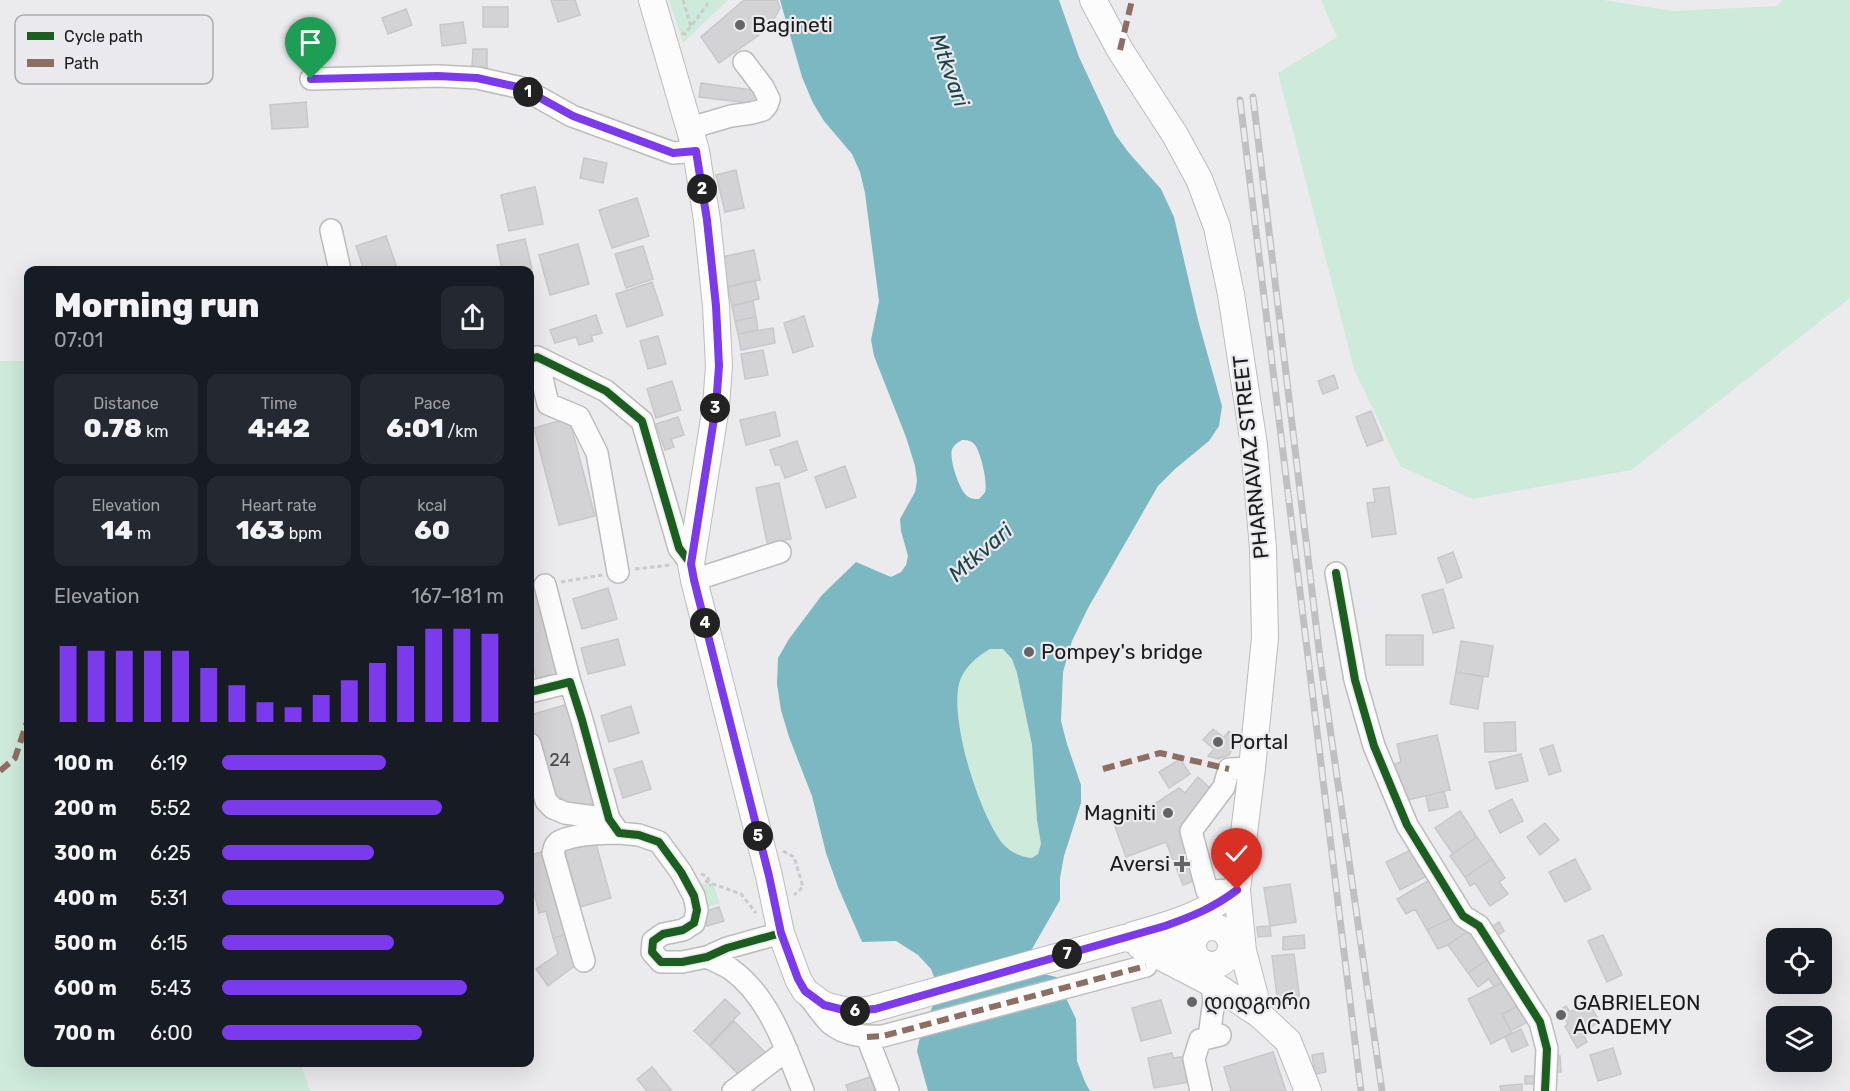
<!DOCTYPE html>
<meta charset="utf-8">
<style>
body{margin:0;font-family:Rubik,"Noto Sans Georgian",sans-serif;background:#242831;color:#f1f3f6;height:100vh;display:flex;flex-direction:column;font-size:22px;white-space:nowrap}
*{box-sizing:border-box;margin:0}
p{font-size:20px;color:#9ea1a6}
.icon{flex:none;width:33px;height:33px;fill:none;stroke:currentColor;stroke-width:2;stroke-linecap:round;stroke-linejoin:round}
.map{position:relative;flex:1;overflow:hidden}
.drawer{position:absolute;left:24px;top:266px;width:510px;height:801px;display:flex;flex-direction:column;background:#171b24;border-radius:12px;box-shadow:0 6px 24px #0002}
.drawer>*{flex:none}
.buttons{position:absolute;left:1766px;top:928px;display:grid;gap:12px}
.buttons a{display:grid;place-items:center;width:66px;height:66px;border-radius:12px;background:#171b24;box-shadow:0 6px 24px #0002;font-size:30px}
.pin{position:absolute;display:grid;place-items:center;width:51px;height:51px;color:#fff;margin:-62px -26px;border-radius:50% 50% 50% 0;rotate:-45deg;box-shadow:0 0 6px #0007}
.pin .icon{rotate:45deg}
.km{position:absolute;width:30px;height:30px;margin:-15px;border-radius:50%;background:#222;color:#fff;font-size:16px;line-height:30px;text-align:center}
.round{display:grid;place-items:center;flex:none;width:63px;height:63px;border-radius:12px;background:#242831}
.summary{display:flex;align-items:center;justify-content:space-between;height:102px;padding:0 30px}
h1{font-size:33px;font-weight:800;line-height:45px}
.metrics{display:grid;grid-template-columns:repeat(3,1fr);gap:9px;height:102px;padding:6px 30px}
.metrics div{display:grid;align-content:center;border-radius:12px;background:#242831;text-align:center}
.metrics b{font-size:26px;font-weight:800}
.metrics small{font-size:16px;font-weight:400}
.metrics p{font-size:16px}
.chart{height:168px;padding:12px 30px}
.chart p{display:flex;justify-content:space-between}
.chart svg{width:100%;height:108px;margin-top:6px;stroke:#7c3aed;stroke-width:6}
ul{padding:0 30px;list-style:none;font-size:20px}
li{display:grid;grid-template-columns:96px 72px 1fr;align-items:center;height:45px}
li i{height:15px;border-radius:8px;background:#7c3aed}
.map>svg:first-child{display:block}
.green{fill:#ceeadb}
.water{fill:#7cb8c2;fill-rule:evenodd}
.building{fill:#d3d3d5;stroke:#c8c8ca;stroke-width:1.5}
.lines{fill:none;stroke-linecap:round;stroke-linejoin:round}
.minor-casing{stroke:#bcbcbd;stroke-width:24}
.major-casing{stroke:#bcbcbd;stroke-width:28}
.path{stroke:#cbcbcc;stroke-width:3;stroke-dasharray:4.5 3;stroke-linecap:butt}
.minor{stroke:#fcfcfc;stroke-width:21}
.major{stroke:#fcfcfc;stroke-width:26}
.rail-casing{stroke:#c0c0c2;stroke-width:7}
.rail{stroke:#eaeaee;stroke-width:4.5;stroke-dasharray:14;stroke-linecap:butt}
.quiet{stroke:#8d6e63;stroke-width:6;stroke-dasharray:12 6;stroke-linecap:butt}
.cycleway-casing{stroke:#eaeaee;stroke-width:11}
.cycleway{stroke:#1b5e20;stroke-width:8}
.route-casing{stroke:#fff;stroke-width:12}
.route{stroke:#7c3aed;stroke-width:8}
.poi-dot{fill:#646465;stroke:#eaeaee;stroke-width:2}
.labels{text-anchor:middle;stroke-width:4.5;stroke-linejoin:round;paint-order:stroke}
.number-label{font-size:18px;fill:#4b4b4c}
.poi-label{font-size:21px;fill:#1b1b1c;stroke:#eaeaee;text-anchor:start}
.street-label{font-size:21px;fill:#1b1b1c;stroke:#eaeaee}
.water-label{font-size:22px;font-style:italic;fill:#1c434a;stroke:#eaeaee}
.key{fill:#eaeaee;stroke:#acacaf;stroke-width:1.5}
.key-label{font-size:16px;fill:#1b1b1c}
</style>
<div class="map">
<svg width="1850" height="1091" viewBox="0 0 1850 1091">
<rect width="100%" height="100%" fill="#ebebed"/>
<path class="green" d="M669 0H728L683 43Z
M1321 0H1603L1673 11 1777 6 1783 0H1850V298L1631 470 1472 499 1400 466 1354 369 1278 73 1337 37Z
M0 361H28V1062H300L310 1091H0Z
M990 649H1003L1012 659 1017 673 1032 745 1037 820 1041 844 1038 854 1032 858C1021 857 1012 853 1004 845 980 818 946 712 961 678 967 665 978 656 990 649Z
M697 882 714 886 720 903 707 907Z"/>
<path class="water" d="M780 0H1059L1079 57 1115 134 1129 153 1161 189 1174 217 1198 320 1222 406 1219 426 1209 441 1175 469 1158 486 1088 608 1072 641 1063 672 1061 721 1067 744 1081 785V803L1064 856 1060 878V900L1032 949 1040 973 1056 977 1076 1019 1077 1061 1085 1082 1090 1091H928L917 1051 921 1032 935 1001 936 982 931 969 918 955 896 941 862 942 838 887 826 853 812 796 789 737 781 710 777 684 778 658 789 639 822 595 856 562 891 577 901 572 906 565 908 556 901 531 900 519 915 492 917 481 915 466 906 437 874 356 871 340 879 301 865 193 860 172 852 154 824 121 813 103 802 77ZM962 440C968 440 972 441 975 445 981 453 988 483 985 492 984 494 981 497 979 499 974 499 970 499 966 495 959 488 949 460 952 449 954 445 958 442 962 440ZM990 649H1003L1012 659 1017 673 1032 745 1037 820 1041 844 1038 854 1032 858C1021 857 1012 853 1004 845 980 818 946 712 961 678 967 665 978 656 990 649Z"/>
<path class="building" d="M551 0H575L580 15 558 22Z
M744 0H777L780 8 774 19 757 32 759 35 719 63 701 37Z
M483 7H508V27H483Z
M406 9 412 25 388 34 382 18Z
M463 22 466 43 442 46 440 25Z
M473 49H487V68H472Z
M701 83 759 91 757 104 699 97Z
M306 102 308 127 272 129 270 105Z
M584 158 607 163 603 183 580 178Z
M736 170 744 208 725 212 716 175Z
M535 187 543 224 509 231 501 195Z
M637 198 649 236 612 248 599 210Z
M386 236 397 268 390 270H364L356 246Z
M525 239 532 269 502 270 497 245Z
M578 244 589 284 550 295 539 255Z
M643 246 653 279 626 288 615 254Z
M754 250 760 280 728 287 722 257Z
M755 280 759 299 732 306 728 287Z
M652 282 663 315 627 327 616 294Z
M753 301 756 317 735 321 732 306Z
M596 315 602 333 591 336 593 341 579 345 576 337 555 343 550 330Z
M804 316 813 346 793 353 784 323Z
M756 317 758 330 738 334 735 321Z
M773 328 775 343 741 350 738 334Z
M658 336 666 364 648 369 640 341Z
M763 350 768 375 745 379 741 354Z
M1334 375 1338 388 1323 394 1318 381Z
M672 381 681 410 656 418 647 389Z
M1371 411 1383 440 1367 446 1356 417Z
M775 412 780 436 746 445 740 420Z
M678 417 684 435 671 439 674 447 665 450 656 424Z
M569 418 595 516 559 525 534 428Z
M797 441 807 470 785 478 780 465H775L770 450Z
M845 466 856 497 826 508 815 477Z
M779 483 791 539 767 543 756 488Z
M1389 487 1396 534 1372 537 1367 503 1375 502 1373 489Z
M1453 552 1462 577 1447 583 1438 558Z
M536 580 562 678 537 682 530 653V581Z
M608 588 617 619 582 629 573 599Z
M1443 589 1454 628 1433 633 1422 595Z
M1386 635H1423V665H1386Z
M618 639 625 665 588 674 581 648Z
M1461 641 1493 646 1488 677 1456 672Z
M1456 672 1483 677 1478 709 1450 704Z
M572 703 578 726 573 728 593 803 566 811 562 797 555 800 548 793 530 724V715Z
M631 706 639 733 609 742 601 716Z
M1515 722 1516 751 1485 752 1484 723Z
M1213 729 1223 737 1214 749 1203 740Z
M1229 731 1234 740V746L1229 755 1218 759 1208 756Z
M1437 735 1450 790 1399 802 1391 765 1401 762 1397 744Z
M1553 745 1561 771 1549 775 1540 749Z
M1521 754 1528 781 1496 789 1489 762Z
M1180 759 1190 774 1169 788 1159 772Z
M642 761 651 789 623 798 614 769Z
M1198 777 1210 788 1180 827 1182 830 1179 831 1196 880 1183 885 1166 842 1126 857 1112 818 1153 805 1179 788 1185 793Z
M1444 791 1448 807 1429 811 1426 796Z
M1512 799 1523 821 1500 833 1489 811Z
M1460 811 1477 837 1453 854 1435 828Z
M1545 823 1559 840 1540 855 1527 837Z
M1477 837 1492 859 1465 877 1450 856Z
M595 840 611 898 580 907 564 848Z
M1415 848 1429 875 1400 890 1386 862Z
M545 851 567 934 553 938 546 911 539 913 530 876V855Z
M1492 859 1505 878 1499 882 1508 894 1490 906 1475 883 1470 886 1465 877Z
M1575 859 1591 889 1565 902 1549 872Z
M1431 879 1458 915 1427 930 1415 909 1406 914 1397 899Z
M1290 884 1296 922 1270 926 1264 888Z
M719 907 724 921 707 926 703 912Z
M1458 915 1471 929 1448 945 1438 949 1427 930Z
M1499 922 1504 931 1494 938 1488 929Z
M1270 926 1271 936 1258 937 1257 927Z
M1471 929 1491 957 1468 973 1448 945Z
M567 934 577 964 548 986 536 969 558 954 553 938Z
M1304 935 1305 948 1283 950V937Z
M1603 935 1622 975 1607 982 1588 941Z
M1294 954 1300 1001 1278 1004 1272 956Z
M1491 957 1507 980 1494 987 1489 979 1478 987 1468 973Z
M1507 980 1520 1005 1502 1014 1512 1033 1491 1044 1468 999Z
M725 999 740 1013 709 1045 694 1031Z
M1161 1000 1171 1033 1141 1041 1132 1008Z
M1525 1002 1533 1019 1511 1031 1502 1014Z
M1588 1002 1600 1022 1582 1032 1587 1042 1577 1048 1565 1026 1568 1024 1560 1010 1566 1006 1570 1012Z
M734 1021 766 1053 742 1078 710 1046Z
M1521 1029 1528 1045 1512 1052 1505 1037Z
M1613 1048 1621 1074 1598 1081 1590 1055Z
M1273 1052 1286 1091H1231L1224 1067Z
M1172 1053 1173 1058 1186 1056 1190 1082 1154 1088 1148 1058Z
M1323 1053 1326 1072 1315 1074 1312 1055Z
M1549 1056H1560L1561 1072H1550Z
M652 1067 672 1091H647L637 1079Z
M1525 1076H1540V1084H1525Z
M870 1077 875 1091H848L846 1085Z
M1522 1084V1091H1501L1500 1086Z"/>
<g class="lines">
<defs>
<path id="minor" d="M311 79 438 76 477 78 522 88 572 116 673 153 696 151
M690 128 731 116 752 113 763 110 767 105 769 99 763 87 744 62
M331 230 340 270
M537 357 548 404 579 417 597 453 618 572
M530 359 537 357 606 391 642 421 679 548 691 564
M1336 573 1355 680 1374 746 1407 825 1463 916 1479 926 1540 1022 1547 1049 1545 1091
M694 580 780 552
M545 585 570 682
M530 692 570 682 582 720 609 819 619 833 639 835 659 842 681 872 694 896 697 910 694 923 683 930 663 934 653 941 652 952 661 962H682L707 957 727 948 781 933
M530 744 546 801 553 808 565 813 609 819
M1237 890 1207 891 1191 831 1224 787 1229 769 1252 768
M707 957C715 961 725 965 732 970 770 998 786 1049 803 1091
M584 961 553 853C554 848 555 844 560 841 576 834 602 833 619 833
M1208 964 1214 1000 1209 1037
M809 997C816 1005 823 1017 831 1024 846 1036 865 1037 883 1036L1146 966
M867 1037 888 1091
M733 1091 787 1050
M1201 1091 1194 1059 1200 1040 1220 1035"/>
<path id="major" d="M652 0 696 151 707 220 716 306 719 366 716 406 691 564 694 580 769 876 781 933 798 979 805 991 824 1005 848 1011 868 1010 1124 938 1193 947
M1093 0 1120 50 1175 135 1199 179 1217 227 1231 294 1254 445 1263 548 1265 638 1252 768 1237 890 1243 951 1260 1015
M1193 946a19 19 0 1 1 38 0a19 19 0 1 1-38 0Z
M1133 935C1172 924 1203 915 1237 890
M1140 946 1213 984 1260 1015 1288 1041 1308 1091"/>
</defs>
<use href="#minor" class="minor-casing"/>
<use href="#major" class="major-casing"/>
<path class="path" d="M683 0 691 27
M682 33 685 34 707 5V0
M635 569 670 565
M561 582 602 575
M783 851 794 857 803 887 794 895
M701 874 707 876 711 886
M705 881 741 894 756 913"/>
<use href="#minor" class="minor"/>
<use href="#major" class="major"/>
<defs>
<path id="rail" d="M1253 97 1320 658 1382 1091
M1240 100 1361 1091"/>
</defs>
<use href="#rail" class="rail-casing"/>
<use href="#rail" class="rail"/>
<path class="quiet" d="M1120 50 1132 0
M1103 769 1160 753 1229 769
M0 771 15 758 28 719
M867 1037 883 1036 1146 966"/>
<defs>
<path id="cycleway" d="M311 79 438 76 477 78 522 88 572 116 673 153 696 151
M530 359 537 357 606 391 642 421 679 548 691 564
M1336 573 1355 680 1374 746 1407 825 1463 916 1479 926 1540 1022 1547 1049 1545 1091
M530 692 570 682 582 720 609 819 619 833 639 835 659 842 681 872 694 896 697 910 694 923 683 930 663 934 653 941 652 952 661 962H682L707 957 727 948 781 933"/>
</defs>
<use href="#cycleway" class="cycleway-casing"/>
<use href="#cycleway" class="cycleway"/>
</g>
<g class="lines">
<defs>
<path id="route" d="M311 79 438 76 477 78 522 88 573 116 673 153 696 151 707 220 716 306 719 366 716 406 691 564 694 580 769 876 781 933 798 979 805 991 824 1005 848 1011 875 1009 1165 926C1193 916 1213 908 1237 890"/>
</defs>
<use href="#route" class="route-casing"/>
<use href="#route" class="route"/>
</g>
<g class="poi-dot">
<circle cx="740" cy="25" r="6"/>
<circle cx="1029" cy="652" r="6"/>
<circle cx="1218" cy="742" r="6"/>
<circle cx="1168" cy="813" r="6"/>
<path d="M1179 855h6v6h6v6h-6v6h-6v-6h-6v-6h6z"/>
<circle cx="1192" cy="1002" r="6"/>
<circle cx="1561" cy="1015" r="6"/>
</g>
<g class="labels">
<g class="number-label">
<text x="560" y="766">24</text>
</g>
<g class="poi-label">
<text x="752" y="32">Bagineti</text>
<text x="1041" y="659">Pompey's bridge</text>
<text x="1230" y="749">Portal</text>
<text x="1156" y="820" text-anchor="end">Magniti</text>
<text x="1170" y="871" text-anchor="end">Aversi</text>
<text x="1204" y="1009">დიდგორი</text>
<text x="1573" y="1010">GABRIELEON<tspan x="1573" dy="24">ACADEMY</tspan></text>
</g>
<g class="street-label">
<text transform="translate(1251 457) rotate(-96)" y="7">PHARNAVAZ STREET</text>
</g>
<g class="water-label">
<text transform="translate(950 70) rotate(70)" y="8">Mtkvari</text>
<text transform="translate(980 552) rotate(-41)" y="8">Mtkvari</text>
</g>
</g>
<rect x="15" y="15" width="198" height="69" rx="9" class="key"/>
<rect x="27" y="32" width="27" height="8" fill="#1b5e20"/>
<rect x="27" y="59" width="27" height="8" fill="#8d6e63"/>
<g class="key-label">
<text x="64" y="42">Cycle path</text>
<text x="64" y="69">Path</text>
</g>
</svg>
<div class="buttons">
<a><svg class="icon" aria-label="locate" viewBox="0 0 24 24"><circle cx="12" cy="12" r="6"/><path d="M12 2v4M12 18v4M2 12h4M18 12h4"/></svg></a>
<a><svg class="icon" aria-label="layers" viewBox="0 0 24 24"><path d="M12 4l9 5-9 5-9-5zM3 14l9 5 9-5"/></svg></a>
</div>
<div class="pin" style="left:311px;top:79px;background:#1e9e55"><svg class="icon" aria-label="arrive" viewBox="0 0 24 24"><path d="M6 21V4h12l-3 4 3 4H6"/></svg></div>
<div class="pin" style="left:1237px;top:890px;background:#d93025"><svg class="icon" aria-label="check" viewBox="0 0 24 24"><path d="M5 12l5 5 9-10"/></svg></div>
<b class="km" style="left:528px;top:92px">1</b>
<b class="km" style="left:702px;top:189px">2</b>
<b class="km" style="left:715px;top:408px">3</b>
<b class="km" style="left:705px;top:623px">4</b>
<b class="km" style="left:758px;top:836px">5</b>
<b class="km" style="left:855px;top:1011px">6</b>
<b class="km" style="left:1067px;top:954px">7</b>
<section class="drawer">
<div class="summary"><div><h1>Morning run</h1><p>07:01</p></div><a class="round"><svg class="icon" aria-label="share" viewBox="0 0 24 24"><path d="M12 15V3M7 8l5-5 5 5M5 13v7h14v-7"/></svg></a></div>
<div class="metrics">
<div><p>Distance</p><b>0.78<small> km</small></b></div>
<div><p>Time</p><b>4:42</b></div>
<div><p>Pace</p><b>6:01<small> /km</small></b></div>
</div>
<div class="metrics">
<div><p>Elevation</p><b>14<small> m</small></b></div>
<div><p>Heart rate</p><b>163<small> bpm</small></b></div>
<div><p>kcal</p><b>60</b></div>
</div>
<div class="chart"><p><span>Elevation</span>167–181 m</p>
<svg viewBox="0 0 160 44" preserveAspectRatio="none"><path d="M5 44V13M15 44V15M25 44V15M35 44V15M45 44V15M55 44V22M65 44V29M75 44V36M85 44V38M95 44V33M105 44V27M115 44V20M125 44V13M135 44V6M145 44V6M155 44V8"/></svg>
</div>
<ul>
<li><b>100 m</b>6:19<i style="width:58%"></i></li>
<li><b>200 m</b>5:52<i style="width:78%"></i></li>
<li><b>300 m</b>6:25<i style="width:54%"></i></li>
<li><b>400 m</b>5:31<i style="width:100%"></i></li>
<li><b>500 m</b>6:15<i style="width:61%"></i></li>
<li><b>600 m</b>5:43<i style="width:87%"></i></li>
<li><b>700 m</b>6:00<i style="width:71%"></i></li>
</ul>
</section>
</div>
